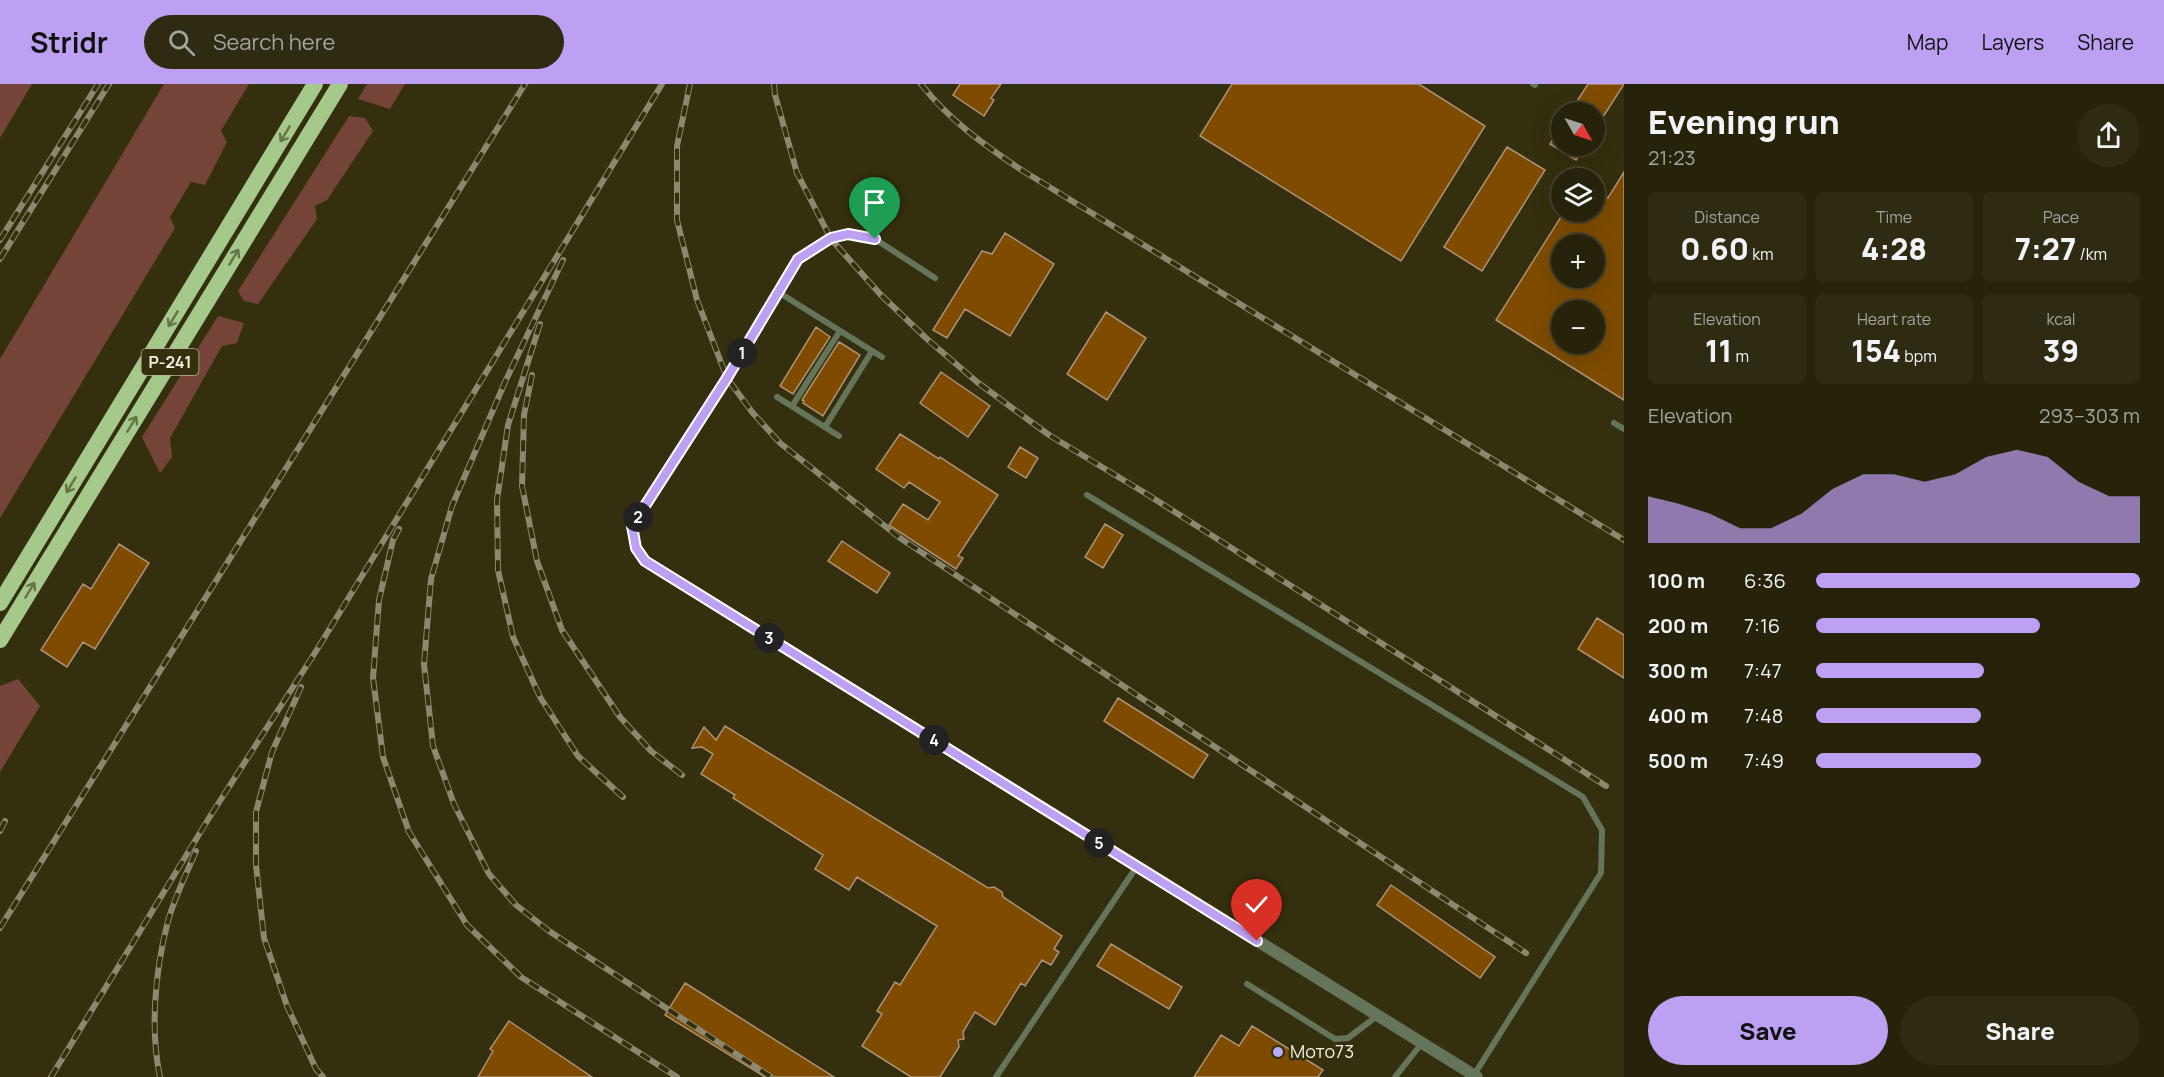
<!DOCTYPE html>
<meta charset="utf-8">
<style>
body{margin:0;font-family:Manrope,sans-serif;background:#2f2b13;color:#f1f3f6;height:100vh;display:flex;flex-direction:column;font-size:22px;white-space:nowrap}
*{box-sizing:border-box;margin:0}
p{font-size:20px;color:#a4a49c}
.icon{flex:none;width:33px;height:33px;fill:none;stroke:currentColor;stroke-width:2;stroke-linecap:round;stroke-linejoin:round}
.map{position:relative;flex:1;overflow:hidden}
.sheet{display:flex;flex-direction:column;background:#27230a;width:540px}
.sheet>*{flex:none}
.needle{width:39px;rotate:129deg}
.fabs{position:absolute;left:1551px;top:18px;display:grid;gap:12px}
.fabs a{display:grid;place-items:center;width:54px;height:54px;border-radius:50%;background:#27230a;box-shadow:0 6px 24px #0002,0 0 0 2px #43402b;font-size:30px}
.pin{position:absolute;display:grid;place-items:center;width:51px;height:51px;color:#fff;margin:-62px -26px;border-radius:50% 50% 50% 0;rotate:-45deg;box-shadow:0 0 6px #0007}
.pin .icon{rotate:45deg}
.km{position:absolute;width:30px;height:30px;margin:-15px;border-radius:50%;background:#222;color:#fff;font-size:16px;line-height:30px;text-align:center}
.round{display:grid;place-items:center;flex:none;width:63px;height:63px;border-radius:32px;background:#2f2b13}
.overview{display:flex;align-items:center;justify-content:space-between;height:102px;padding:0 24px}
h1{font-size:33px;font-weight:800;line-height:45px}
.metrics{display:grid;grid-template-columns:repeat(3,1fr);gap:9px;height:102px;padding:6px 24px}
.metrics div{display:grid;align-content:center;border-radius:9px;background:#2f2b13;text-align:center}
.metrics b{font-size:30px;font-weight:800}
.metrics small{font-size:16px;font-weight:400}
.metrics p{font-size:16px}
.chart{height:168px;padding:12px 24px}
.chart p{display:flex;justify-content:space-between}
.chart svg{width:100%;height:108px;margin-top:6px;fill:#bca0f2;opacity:.7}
.button{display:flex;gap:12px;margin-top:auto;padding:12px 24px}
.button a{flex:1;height:69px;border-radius:36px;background:#bca0f2;color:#111;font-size:24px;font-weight:800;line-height:69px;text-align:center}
.button a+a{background:#2f2b13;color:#f1f3f6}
ul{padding:0 24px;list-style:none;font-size:20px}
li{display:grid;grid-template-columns:96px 72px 1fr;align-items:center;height:45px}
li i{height:15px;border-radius:8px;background:#bca0f2}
header{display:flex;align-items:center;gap:36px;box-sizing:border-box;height:84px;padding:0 30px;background:#bca0f2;color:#111}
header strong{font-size:28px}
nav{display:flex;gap:33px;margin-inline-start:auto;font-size:21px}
.search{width:420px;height:54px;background:#2f2b13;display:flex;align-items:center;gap:15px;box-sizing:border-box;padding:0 21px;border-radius:33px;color:#a4a49c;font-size:22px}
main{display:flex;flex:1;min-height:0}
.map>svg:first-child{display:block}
.green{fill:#744439}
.building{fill:#7e4b01;stroke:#ad9277;stroke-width:1.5;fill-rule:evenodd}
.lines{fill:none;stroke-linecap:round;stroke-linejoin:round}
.service{stroke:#65755a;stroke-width:6}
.minor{stroke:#65755a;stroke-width:12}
.trunk{stroke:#a4c98a;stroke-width:16}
.rail-casing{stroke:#8c886e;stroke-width:6}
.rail{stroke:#342f0e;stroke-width:4;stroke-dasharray:11;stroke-linecap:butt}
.oneway{stroke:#667446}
.route-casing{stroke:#fff;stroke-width:12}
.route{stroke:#bca0f2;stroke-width:8}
.poi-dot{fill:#baaaf7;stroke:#342f0e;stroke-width:2}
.labels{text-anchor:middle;stroke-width:5;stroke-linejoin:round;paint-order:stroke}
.shield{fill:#342f0e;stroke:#bab69f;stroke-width:1.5}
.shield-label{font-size:16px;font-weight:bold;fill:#f3f0dd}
.poi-label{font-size:18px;fill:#f3f0dd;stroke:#342f0e;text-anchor:start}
</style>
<header>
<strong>Stridr</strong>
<div class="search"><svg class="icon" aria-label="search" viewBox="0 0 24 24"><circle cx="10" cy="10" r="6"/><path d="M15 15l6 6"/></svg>Search here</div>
<nav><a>Map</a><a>Layers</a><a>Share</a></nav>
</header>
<main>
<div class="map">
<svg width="1624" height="993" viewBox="0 0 1624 993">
<rect width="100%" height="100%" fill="#342f0e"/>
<path class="green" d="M0 0H32L0 54Z
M164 0H249L221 47 227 58 205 101 191 98 170 133 175 144 0 434V275Z
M367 0H405L390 25 358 15Z
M349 32 365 34 373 47 327 116 315 122 317 135 258 220 244 217 238 207Z
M218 232 244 239 237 259 222 262 170 354 172 373 160 389 142 353Z
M18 595 40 622 0 688V602Z"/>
<path class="building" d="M960 0H1001L991 14 994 16 984 32 953 11Z
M1232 0H1419L1485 42 1401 177 1200 52Z
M1588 0H1624L1594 47V28H1570Z
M1562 41V62H1585L1576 76 1550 60Z
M1507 63 1545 86 1482 187 1444 163Z
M1624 88V316L1496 236 1564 128H1594V105L1608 114ZM1562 160H1594V194H1562ZM1562 226H1594V260H1562Z
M1005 149 1054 180 1010 252 965 225 947 254 933 246 982 167 992 170Z
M1106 228 1146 254 1107 316 1067 290Z
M816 243 830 253 793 310 780 302Z
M839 258 860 271 823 332 803 319 804 317 802 316Z
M941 288 990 322 968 353 920 319Z
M900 350 939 375 940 373 998 411 958 472 963 474 956 485 889 441 903 420 928 436 940 418 909 398 904 404 876 385Z
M1020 363 1038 374 1026 394 1008 383Z
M1105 440 1123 451 1103 484 1085 473Z
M842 457 890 489 877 509 828 477Z
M119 460 149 479 95 565 83 558 67 583 41 566 83 500 91 505Z
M1597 534 1624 551V594L1578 565Z
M1118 614 1208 671 1193 694 1104 637Z
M725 642 988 804 994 803 1002 808 1003 813 1062 852 1054 865 1059 868 1051 881 1042 876 1025 902 1021 899 995 941 975 928 963 948 964 955 958 956 959 963 940 993H911L862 962 882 930 877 927 895 898 900 901 937 842 857 793 849 806 815 785 823 771 733 714 735 711 701 690 713 670 702 663 692 664 704 643 716 656Z
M1391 801 1495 873 1480 894 1377 821Z
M1111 860 1182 903 1169 925 1097 882Z
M685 899 834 993H765L665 931Z
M509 937 592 993H478L493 967 490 965Z
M1252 942 1323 986 1318 993H1194L1221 951 1239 962Z"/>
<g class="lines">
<path class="service" d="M1533 0 1535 1
M778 208 882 273
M777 313 839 352
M792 322 840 247
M1614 339 1624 345
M825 343 872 267
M1087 411 1583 713 1602 746 1601 789 1474 991
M645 477 636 464 632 442 727 294 798 175 831 154 848 150 875 155 935 194
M1247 900 1335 955 1348 954 1377 932
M996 993 1137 782
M1395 993 1422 959"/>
<path class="minor" d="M645 477 1477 993"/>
<path class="trunk" d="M0 519 315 0
M0 556 340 0"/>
<defs>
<path id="rail" d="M690 0 677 62V136L697 216 727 294 752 328 780 359 900 454 1526 869
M774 0 775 11 797 89 831 155 880 210 927 255 977 298 1049 351 1145 409 1606 702
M921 0C948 35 984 61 1020 85L1624 456
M0 156 98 0
M0 175 109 0
M563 176 505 298 452 422 431 495 424 580 433 662 454 720 489 790 516 821 549 847 771 993
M540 240 508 341 497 416 498 486 513 553 540 613 578 672 623 713
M532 291 524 331 522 402 537 477 562 546 620 633 651 667 682 691
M399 445 393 456 379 516 373 594 383 673 409 748 467 841 521 893 677 993
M301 603 272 668 256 728V781L264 854 287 922 316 985 323 993
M0 747 5 737
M0 844 525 0
M51 993 209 734 318 564 662 0
M160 993C150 946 155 888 167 841 173 816 186 791 196 767"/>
</defs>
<use href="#rail" class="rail-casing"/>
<use href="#rail" class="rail"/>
</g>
<defs><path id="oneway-shaft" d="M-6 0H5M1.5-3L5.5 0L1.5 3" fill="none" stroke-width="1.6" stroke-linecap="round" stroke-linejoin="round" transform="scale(1.5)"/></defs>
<g class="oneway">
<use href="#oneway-shaft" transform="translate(285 50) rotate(121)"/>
<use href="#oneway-shaft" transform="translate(234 173) rotate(-59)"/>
<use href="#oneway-shaft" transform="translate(173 235) rotate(121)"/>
<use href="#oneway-shaft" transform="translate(132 340) rotate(-59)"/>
<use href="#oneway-shaft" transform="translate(71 401) rotate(121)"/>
<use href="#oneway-shaft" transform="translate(30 506) rotate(-59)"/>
</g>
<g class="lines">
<defs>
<path id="route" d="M875 155 848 150 831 154 798 175 727 294 632 442 636 464 645 477 1257 857"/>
</defs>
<use href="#route" class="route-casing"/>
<use href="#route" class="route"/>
</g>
<circle class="poi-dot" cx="1278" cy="968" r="6"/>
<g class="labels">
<rect class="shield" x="141.5" y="265" width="57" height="26" rx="4.5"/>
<g class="shield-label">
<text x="170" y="284">Р-241</text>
</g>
<g class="poi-label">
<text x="1290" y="974">Мото73</text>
</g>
</g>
</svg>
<div class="fabs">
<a><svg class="needle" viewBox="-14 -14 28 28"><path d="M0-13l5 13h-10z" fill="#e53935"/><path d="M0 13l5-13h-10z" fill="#a4a49c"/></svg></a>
<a><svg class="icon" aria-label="layers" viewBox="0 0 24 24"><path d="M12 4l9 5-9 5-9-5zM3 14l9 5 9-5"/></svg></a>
<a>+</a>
<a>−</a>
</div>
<div class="pin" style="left:875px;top:155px;background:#1e9e55"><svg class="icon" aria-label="arrive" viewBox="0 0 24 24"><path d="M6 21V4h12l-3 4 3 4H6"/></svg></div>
<div class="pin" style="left:1257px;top:857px;background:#d93025"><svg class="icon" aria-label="check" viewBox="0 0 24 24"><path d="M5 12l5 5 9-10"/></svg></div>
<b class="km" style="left:742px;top:269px">1</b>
<b class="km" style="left:638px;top:433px">2</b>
<b class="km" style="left:769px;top:554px">3</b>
<b class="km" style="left:934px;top:656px">4</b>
<b class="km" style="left:1099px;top:759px">5</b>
</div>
<section class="sheet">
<div class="overview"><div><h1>Evening run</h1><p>21:23</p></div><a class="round"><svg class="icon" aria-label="share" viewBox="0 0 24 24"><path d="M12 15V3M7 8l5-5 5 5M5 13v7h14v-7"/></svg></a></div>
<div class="metrics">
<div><p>Distance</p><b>0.60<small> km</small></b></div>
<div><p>Time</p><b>4:28</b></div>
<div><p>Pace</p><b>7:27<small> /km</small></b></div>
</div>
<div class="metrics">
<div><p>Elevation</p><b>11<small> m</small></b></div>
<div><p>Heart rate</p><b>154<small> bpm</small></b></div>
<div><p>kcal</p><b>39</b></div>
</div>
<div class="chart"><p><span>Elevation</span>293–303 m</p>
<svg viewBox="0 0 160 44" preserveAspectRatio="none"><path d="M0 44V25L10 28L20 32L30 38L40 38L50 32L60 22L70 16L80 16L90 19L100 16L110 9L120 6L130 9L140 19L150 25L160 25V44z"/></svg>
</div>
<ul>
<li><b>100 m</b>6:36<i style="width:100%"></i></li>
<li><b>200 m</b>7:16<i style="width:69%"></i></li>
<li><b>300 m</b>7:47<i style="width:52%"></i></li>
<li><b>400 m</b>7:48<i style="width:51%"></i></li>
<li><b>500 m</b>7:49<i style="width:51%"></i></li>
</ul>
<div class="button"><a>Save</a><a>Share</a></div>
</section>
</main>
